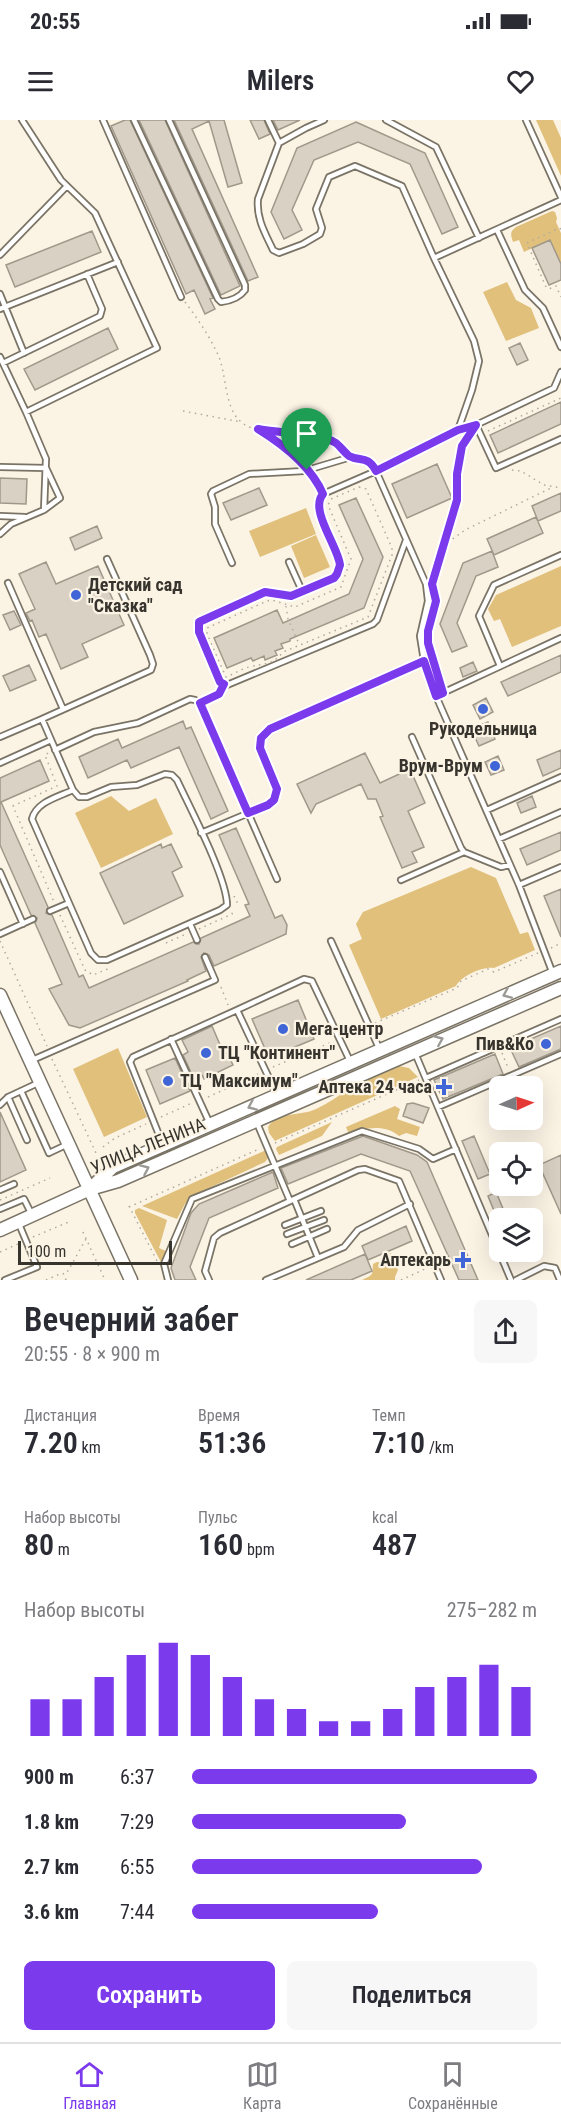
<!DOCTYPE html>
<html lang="ru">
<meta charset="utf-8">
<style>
body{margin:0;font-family:"Roboto Condensed",sans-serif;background:#f7f7f7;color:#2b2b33;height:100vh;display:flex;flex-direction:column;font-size:22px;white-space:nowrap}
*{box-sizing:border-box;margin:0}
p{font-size:20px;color:#7c7c81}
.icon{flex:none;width:33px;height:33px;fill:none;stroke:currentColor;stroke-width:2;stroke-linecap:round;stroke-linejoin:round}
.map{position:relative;height:1160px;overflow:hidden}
.sheet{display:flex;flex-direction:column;background:#fff;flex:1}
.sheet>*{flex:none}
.needle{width:39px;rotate:87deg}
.tools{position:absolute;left:489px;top:956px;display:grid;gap:12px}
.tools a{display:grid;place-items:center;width:54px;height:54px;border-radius:9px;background:#fff;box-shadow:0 6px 24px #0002;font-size:30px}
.scale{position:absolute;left:18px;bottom:15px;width:154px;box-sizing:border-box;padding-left:6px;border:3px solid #37342e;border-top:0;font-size:16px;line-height:21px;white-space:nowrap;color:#37342e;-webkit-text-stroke:4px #fbf3e4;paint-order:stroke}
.pin{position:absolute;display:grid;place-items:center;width:51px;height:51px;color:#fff;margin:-62px -26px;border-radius:50% 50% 50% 0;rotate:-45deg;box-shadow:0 0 6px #0007}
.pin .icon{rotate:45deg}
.round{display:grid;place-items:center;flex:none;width:63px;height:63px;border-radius:9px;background:#f7f7f7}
.summary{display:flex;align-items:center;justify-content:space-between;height:102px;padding:0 24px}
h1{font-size:33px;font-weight:600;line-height:45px}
.figures{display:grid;grid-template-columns:repeat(3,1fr);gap:9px;height:102px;padding:6px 24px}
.figures div{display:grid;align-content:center}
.figures b{font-size:30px;font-weight:600}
.figures small{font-size:16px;font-weight:400}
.figures p{font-size:16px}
.chart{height:168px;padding:12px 24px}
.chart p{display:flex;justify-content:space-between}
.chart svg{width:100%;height:108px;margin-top:6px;stroke:#7c3aed;stroke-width:6}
.primary-button{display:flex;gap:12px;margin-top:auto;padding:12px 24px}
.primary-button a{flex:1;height:69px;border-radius:9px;background:#7c3aed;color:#fff;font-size:24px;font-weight:600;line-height:69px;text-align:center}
.primary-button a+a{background:#f7f7f7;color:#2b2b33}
ul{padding:0 24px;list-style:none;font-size:20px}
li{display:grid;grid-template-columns:96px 72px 1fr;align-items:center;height:45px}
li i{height:15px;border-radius:8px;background:#7c3aed}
.status{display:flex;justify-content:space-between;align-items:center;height:42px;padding:0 30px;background:#fff;direction:ltr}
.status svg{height:16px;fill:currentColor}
header{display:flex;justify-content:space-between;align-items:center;height:78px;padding:0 24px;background:#fff;font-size:27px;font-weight:600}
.tabs{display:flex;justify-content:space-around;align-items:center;height:84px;border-top:2px solid #e1e1e2;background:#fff;font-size:16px;color:#7c7c81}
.tabs a{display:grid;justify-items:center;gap:3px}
.tabs .selected{color:#7c3aed}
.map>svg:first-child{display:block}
.green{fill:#e1c07c}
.building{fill:#d9d1c3;stroke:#a0988a;stroke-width:1.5}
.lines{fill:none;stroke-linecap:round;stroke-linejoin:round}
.lane-casing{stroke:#7a7466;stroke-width:8}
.secondary-casing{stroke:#7a7466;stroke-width:15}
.path{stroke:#b0aa9e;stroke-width:1.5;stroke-dasharray:1.5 4.5;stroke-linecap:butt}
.lane{stroke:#fff;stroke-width:4.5}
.secondary{stroke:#fff;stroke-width:12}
.oneway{stroke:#9b9a96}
.route-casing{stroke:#fff;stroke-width:12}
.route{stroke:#7c3aed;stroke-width:8}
.poi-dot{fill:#3f65d7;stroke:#fbf3e4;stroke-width:2}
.labels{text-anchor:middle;stroke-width:4.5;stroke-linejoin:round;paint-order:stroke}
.poi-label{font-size:18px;font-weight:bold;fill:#37342e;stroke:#fbf3e4;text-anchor:start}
.street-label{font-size:18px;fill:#37342e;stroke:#fbf3e4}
</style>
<div class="status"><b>20:55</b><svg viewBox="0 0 49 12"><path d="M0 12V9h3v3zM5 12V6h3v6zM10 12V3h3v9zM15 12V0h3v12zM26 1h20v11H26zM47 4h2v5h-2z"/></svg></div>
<header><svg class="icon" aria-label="menu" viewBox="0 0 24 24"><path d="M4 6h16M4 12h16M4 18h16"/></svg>Milers<svg class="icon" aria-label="heart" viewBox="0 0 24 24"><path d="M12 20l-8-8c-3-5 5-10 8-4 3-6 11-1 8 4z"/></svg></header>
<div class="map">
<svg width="561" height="1160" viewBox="0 0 561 1160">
<rect width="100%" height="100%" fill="#fbf3e4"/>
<path class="green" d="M536 0H553L561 18V56Z
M552 91 555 92 557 98 556 102 561 113V144L550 120 524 132 519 120 513 122C511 115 509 112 516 107Z
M507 162 516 180 531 188 539 208 506 221 483 172Z
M306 388 316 414 260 437 249 411Z
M316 415 330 447 304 458 291 426Z
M561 446V506L512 527 500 499 494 501 488 489 496 475Z
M111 676 129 691 156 678 173 714 101 748 75 693Z
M471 747 496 758 520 814 528 812 535 830 494 848C483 846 461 856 456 866L381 899 349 825 362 819 356 804 363 792Z
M118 928 147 997 104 1017 73 949Z
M399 946 409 948 418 957 279 1019 275 1021 269 1013 268 1007C276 993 298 995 311 991 325 986 336 977 348 970 363 960 383 954 399 946Z
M395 986 400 989 397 999 420 1007 417 1016 406 1013 399 1016C384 1003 365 1009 348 1012L346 1007Z
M332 1002 322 1016 279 1035 276 1029 277 1027Z
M266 1030 268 1038 265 1042 194 1075 185 1084 177 1099 142 1086Z
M139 1088 167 1100 159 1128 166 1131 163 1146 135 1093V1090Z
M391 1133 398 1150 395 1157V1160H362C374 1154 372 1156 373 1144L377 1142H382L385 1136Z"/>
<path class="building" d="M125 0H130L213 178 210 179 215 189 205 194 194 170 186 174 111 6Z
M139 0H165L240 166 221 175Z
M174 0H224L242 63 228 67 209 1 192 9 258 157 248 161Z
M250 0H264L270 14 259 19Z
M273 0H300L278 10Z
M356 2 425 33 458 107 442 114 410 44 358 22 314 40 292 90 302 110 284 119 271 92 297 28Z
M92 111 101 132 15 167 6 145Z
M550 120 561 144V160L549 165 532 128Z
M108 208 118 229 35 270 24 249Z
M520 223 528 240 517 245 509 228Z
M561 282V304L498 333 490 315Z
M437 344 452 378 407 398 392 364Z
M0 358 27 359 26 384 0 383Z
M259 368 267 385 231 400 223 383Z
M561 373V391L538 401 532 386Z
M356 378 383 437 364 488 290 519V521L281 524 283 528 275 531 277 535 265 540 264 536 253 541 251 538 227 548 214 518 277 490 283 503 349 474 363 439 339 385Z
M536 397 543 413 494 435 487 419Z
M97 406 102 418 75 430 70 418Z
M492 431 498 447 476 456 457 503 467 526 452 532 440 504 463 443Z
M46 442 56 464 98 446 124 505 82 524 88 537 61 549 46 514 39 517 32 500 30 501 26 493 35 489 19 454Z
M14 491 21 505 10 510 3 495Z
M561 535V552L508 576 501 562Z
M473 542 477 551 463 557 460 548Z
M29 545 36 560 10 571 3 556Z
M486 578 493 592 480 599 473 585Z
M183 601 186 609 191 607 228 691 211 699 179 627 131 648 127 640 88 658 79 637 118 619 122 628Z
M488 602 495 619 479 626 471 609Z
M561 630V648L543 656 537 640Z
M365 633 380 663 410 649 425 683 408 691 424 727 412 732 417 742 402 748 380 697 383 696 376 679H368L361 664 316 684 311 693 297 664Z
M498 636 504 650 491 655 485 642Z
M40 640 49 661 1 682 48 787 46 793 52 795 79 857 83 855 89 868 193 822 196 824H199L201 818 250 796 245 785 249 784 219 715 236 708 275 798 282 795 287 805 286 814 214 846 209 835 204 833 201 837 206 851 187 860 188 861 80 908 69 905 49 869 62 864 35 803 37 798 31 795 0 725V658Z
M532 676 536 687 521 693 517 683Z
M561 712V730L527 745 520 729Z
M161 724 162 728 171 724 182 747 172 752 183 776 124 804 100 753Z
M561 769V817L544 776Z
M298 880 314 919 269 938 252 899Z
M212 906 224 934 227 933 233 945 204 959 202 955 194 959 183 935 188 932 182 920Z
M561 906V929L519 947 510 928Z
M495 934 503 954 443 979 434 960Z
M175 938 190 971 160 984 146 950Z
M413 983 429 988 423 1003 403 996 407 984Z
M0 992 26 1050 0 1062Z
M363 1016 417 1035 427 1042 478 1160H459L410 1051 361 1034 288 1064 281 1048Z
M474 1016 490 1054 478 1059 462 1021Z
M561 1035V1094L539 1045Z
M273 1052 278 1068 209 1098 190 1147 196 1160H175L171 1148 191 1093 199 1084Z
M496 1072 507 1098H497L488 1076Z
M406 1106 412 1121 368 1140 362 1126Z
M365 1134 372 1151 351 1160H306Z"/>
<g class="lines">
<defs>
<path id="lane" d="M103 0 181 177
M134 0 218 179 221 182C230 181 240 177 245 170V165L169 0
M268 0 279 23
M324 0 306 8 279 23 258 79C256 98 265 113 273 130L279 133 303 124 320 114 322 108 316 89 329 57 355 46 402 66 434 138 561 80
M386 0 436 27 479 118
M526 0 561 77
M497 110 525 170 543 188 561 227
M0 135 67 66
M434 138 474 221 479 241 472 270 458 310
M0 174 24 233
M0 189 118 142
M0 237 26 292 157 228 95 93 61 60 22 0
M3 243 100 196 102 189 87 154
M476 305 554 268 561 252
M0 347 46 348 60 378 44 390
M0 396 25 397
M0 414 11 404 44 390 46 339 26 292
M289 442 302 471
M232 443 215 404V387L211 374 213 371 249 354 304 351 351 337 362 338 371 343 376 351 323 374C304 396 356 436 334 457L291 476 265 472 199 502V512L220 562 227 565 373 504 377 500 406 420
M8 463 63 589
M500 546 479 496 494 465 561 435
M436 576 561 518
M42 599 151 550 153 544 150 535 107 439
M0 617 42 599 73 670 79 677H87L111 667 137 665 165 654 172 655 177 660C190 688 227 758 227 785L220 790 107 840H98L91 833 32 699C36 682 58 677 73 670
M412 617 461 728 464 732 501 747 510 745
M55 630 94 612 138 603 190 579 195 580 200 583 277 759
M0 643 51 620
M487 690 561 657
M201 713 268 685C291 665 254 643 261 620 262 616 267 612 270 609L424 541
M499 719 561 692
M0 752 23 804
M401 760 464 732
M519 765 561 747
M50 791 69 783
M190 804 197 820
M0 814 33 799
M331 821 379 928
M553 854 519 765 436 576 424 541 420 516 428 481 426 464 376 351 458 310 476 305 496 348 561 319
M171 919 210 1004
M415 933 511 1160
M30 941 215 860 205 837
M426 958 561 899
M21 971 49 1033 66 1025
M277 975 237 890 304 859 312 861 350 941
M8 977 27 1020
M0 985 8 977 38 963
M438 987 561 934
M257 1003 290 1081
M163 1025 130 942 133 937 237 890
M0 1070 14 1064
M294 1079 318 1138
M0 1089 24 1079 32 1095
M285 1105 321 1091
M287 1114 324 1100
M292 1124 327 1109
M5 1160 37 1147 19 1104
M168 1160 164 1144 192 1079 362 1011 419 1029 433 1039 456 1029
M209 1160 205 1151 214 1118 220 1113 358 1050 365 1049 399 1061 441 1160
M266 1160 344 1127 358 1110 410 1084
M516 1160 544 1146 555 1148 560 1160"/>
<path id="secondary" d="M0 875 131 1160
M92 1067 113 1047 561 851
M0 1110 90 1069 118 1061 561 868"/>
</defs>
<use href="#lane" class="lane-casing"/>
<use href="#secondary" class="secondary-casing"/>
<path class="path" d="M561 109 559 108 527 123 546 167 549 169 556 166 561 177
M185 182C198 199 210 217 219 237 226 254 225 288 240 301 266 324 315 303 344 331
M183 291 241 302
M259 310 281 323 300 343
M488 311 561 278
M512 350 521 351 544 365 561 368
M314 356 320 368
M359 367 366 369 392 428V435L368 497 283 532C272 546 264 543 249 547 241 549 234 554 226 557L207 514V508L267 481 272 480 295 487 341 467 351 439 328 385 331 379Z
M443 426 465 410 553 367
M433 460 457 380V354L462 326 469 315
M286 486 288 499 299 524
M432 537 435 547
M206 580 220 572
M48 633 45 635 57 666 13 686 54 782
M234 776 237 782 235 786
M60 795 85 850 93 855 110 848
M199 809 232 794 233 790
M0 821 47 926
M166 823 186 814
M551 828 561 823
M221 867 228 885
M375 903 457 868 461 861 488 849 494 852 538 833
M348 915 363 909
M502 933 508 948
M52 939 96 1033
M273 947 332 922
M208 977 258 954
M161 997 192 983
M275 1023 419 960
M103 1027 115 1018 146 1004
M0 1080 50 1058
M129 1086 157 1141
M129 1087 259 1029
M83 1112 105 1160
M33 1117 71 1101
M0 1132 18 1124
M46 1160 62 1153
M66 1160 63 1153 68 1151 86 1119
M401 1160 427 1148"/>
<use href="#lane" class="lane"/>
<use href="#secondary" class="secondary"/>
</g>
<defs><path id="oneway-chevron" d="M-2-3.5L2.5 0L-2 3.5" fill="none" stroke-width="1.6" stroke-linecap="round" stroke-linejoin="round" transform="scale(1.5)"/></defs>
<g class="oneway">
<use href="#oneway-chevron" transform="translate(507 874) rotate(157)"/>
<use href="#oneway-chevron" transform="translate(439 920) rotate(-23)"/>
<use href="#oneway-chevron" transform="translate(252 986) rotate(156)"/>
<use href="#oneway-chevron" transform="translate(145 1049) rotate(-24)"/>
</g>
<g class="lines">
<defs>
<path id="route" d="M476 305 462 326 457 354V380L432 464 436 481 428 511V523L443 573 436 576 424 541 270 609 261 618 260 628 277 669 274 680 268 685 248 693 200 583 219 574 224 564 220 562 199 512V502L265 472 291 476 334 458 337 454 340 445C338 426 309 390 323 374 311 346 284 325 258 309 278 313 321 313 336 323 341 327 344 332 349 336 360 342 368 335 376 351L458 310Z"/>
</defs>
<use href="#route" class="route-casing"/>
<use href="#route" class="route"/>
</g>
<g class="poi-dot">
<circle cx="76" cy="475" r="6"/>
<circle cx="483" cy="589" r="6"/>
<circle cx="495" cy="646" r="6"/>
<circle cx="283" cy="909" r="6"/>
<circle cx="546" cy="924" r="6"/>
<circle cx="206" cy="933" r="6"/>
<circle cx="168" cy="961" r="6"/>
<path d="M441 958h6v6h6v6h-6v6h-6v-6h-6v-6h6z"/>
<path d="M460 1131h6v6h6v6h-6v6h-6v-6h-6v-6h6z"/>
</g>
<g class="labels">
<g class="poi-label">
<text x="88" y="471">Детский сад<tspan x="88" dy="21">"Сказка"</tspan></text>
<text x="483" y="615" text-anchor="middle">Рукодельница</text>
<text x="483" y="652" text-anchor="end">Врум-Врум</text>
<text x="295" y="915">Мега-центр</text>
<text x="534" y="930" text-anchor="end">Пив&amp;Ко</text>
<text x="218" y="939">ТЦ "Континент"</text>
<text x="180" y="967">ТЦ "Максимум"</text>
<text x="432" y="973" text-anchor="end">Аптека 24 часа</text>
<text x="451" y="1146" text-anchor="end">Аптекарь</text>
</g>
<g class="street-label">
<text transform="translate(148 1026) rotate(-22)" y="6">УЛИЦА ЛЕНИНА</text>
</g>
</g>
</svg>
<div class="tools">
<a><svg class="needle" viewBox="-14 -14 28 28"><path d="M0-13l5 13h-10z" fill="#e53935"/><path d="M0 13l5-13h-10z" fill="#7c7c81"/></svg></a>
<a><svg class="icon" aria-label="locate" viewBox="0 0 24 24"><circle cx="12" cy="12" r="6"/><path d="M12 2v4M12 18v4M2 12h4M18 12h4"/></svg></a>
<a><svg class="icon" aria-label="layers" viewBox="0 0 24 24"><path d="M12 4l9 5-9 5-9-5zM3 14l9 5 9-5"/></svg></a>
</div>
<div class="scale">100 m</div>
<div class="pin" style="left:307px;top:350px;background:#1e9e55"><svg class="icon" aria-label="arrive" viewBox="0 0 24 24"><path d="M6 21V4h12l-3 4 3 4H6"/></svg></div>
</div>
<section class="sheet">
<div class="summary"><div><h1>Вечерний забег</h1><p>20:55 · 8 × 900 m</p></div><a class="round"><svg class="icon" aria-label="share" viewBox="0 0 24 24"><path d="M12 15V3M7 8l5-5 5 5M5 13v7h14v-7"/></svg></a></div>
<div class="figures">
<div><p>Дистанция</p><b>7.20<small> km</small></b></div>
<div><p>Время</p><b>51:36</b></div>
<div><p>Темп</p><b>7:10<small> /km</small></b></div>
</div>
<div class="figures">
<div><p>Набор высоты</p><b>80<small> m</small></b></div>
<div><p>Пульс</p><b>160<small> bpm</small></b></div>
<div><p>kcal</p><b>487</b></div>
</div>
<div class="chart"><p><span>Набор высоты</span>275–282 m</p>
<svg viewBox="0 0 160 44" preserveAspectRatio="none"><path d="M5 44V29M15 44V29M25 44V20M35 44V11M45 44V6M55 44V11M65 44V20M75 44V29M85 44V33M95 44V38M105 44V38M115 44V33M125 44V24M135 44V20M145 44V15M155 44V24"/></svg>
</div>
<ul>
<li><b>900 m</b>6:37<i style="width:100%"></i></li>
<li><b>1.8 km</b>7:29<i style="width:62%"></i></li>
<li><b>2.7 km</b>6:55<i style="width:84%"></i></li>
<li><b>3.6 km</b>7:44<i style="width:54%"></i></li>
</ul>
<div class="primary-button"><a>Сохранить</a><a>Поделиться</a></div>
</section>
<nav class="tabs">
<a class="selected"><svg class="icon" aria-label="home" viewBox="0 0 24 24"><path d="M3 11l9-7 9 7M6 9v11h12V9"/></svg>Главная</a>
<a><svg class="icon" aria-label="map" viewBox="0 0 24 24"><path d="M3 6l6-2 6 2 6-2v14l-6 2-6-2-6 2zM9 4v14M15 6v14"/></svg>Карта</a>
<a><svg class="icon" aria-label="saved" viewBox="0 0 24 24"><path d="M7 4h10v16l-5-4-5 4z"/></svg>Сохранённые</a>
</nav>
